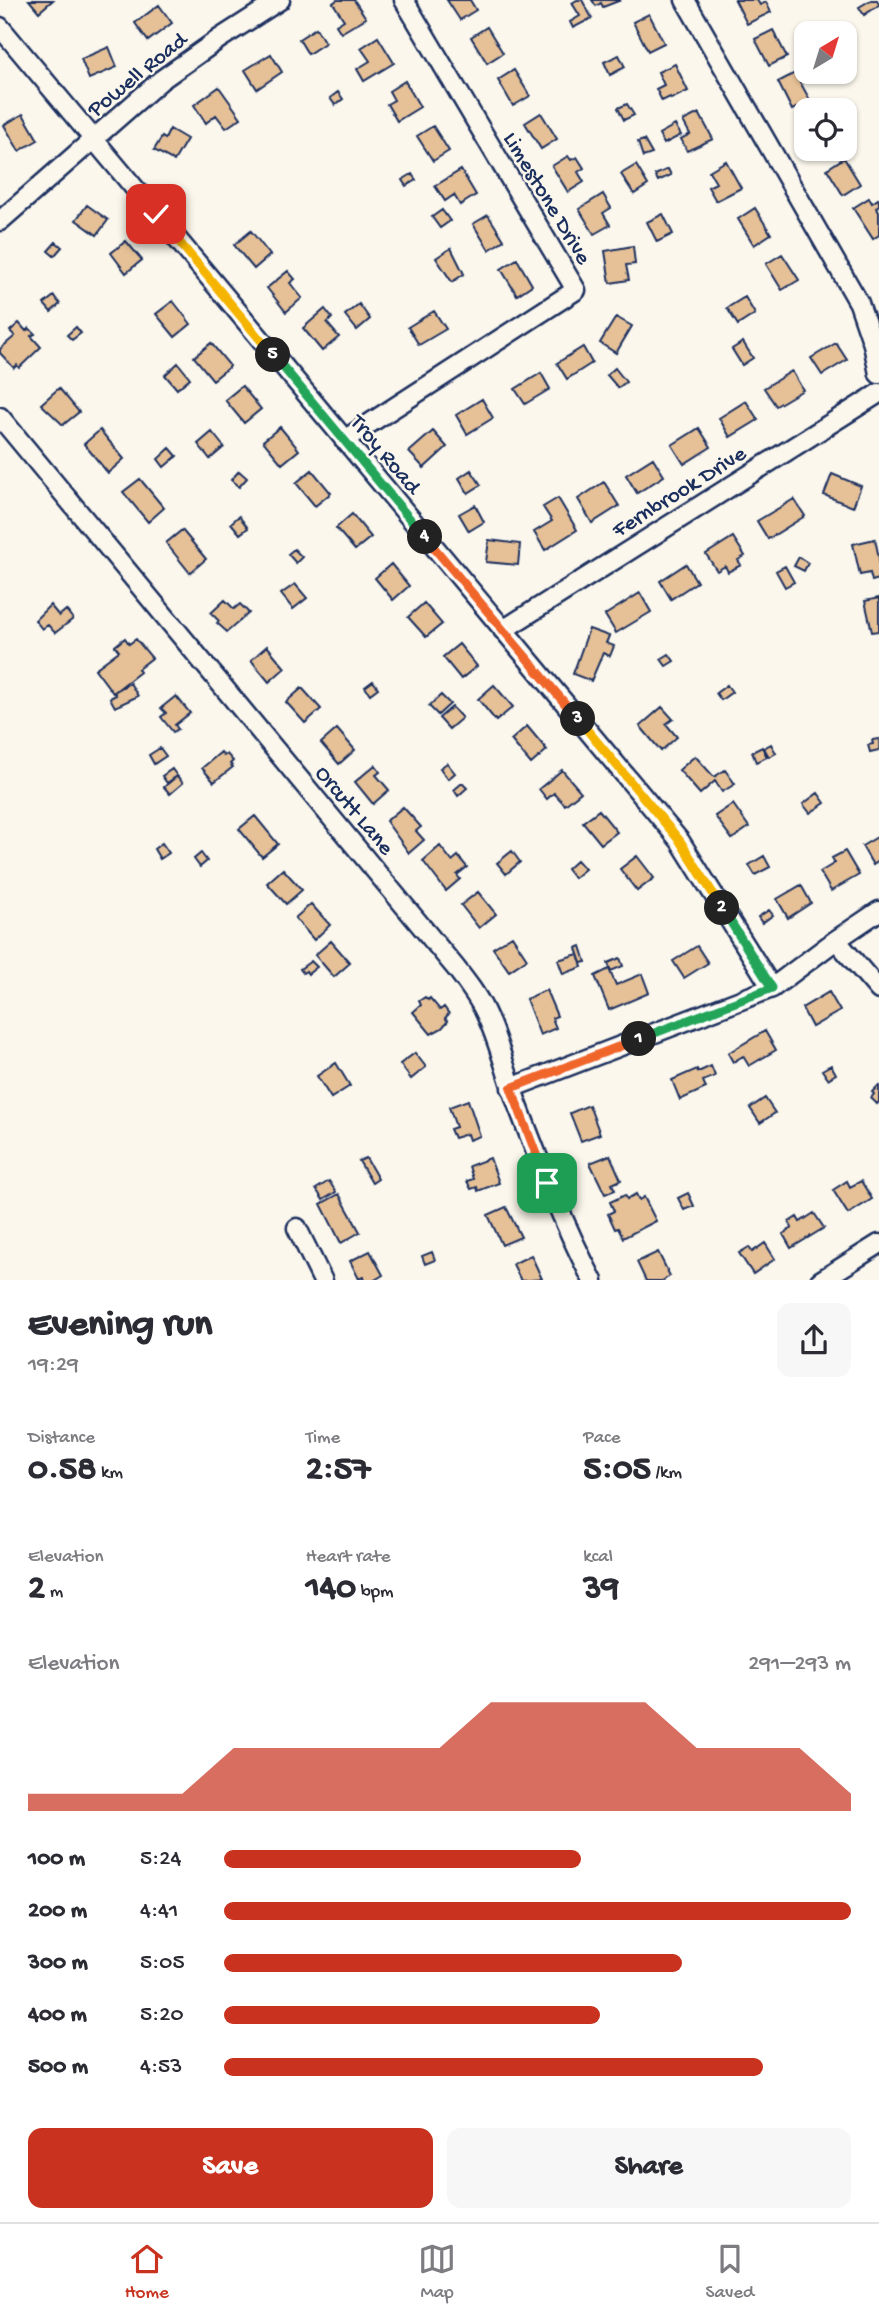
<!DOCTYPE html>
<meta charset="utf-8">
<style>
body{margin:0;font-family:"Gochi Hand",sans-serif;background:#f7f7f7;color:#2b2b33;height:100vh;display:flex;flex-direction:column;font-size:26px;white-space:nowrap}
*{box-sizing:border-box;margin:0}
p{font-size:23px;color:#7c7c81}
.icon{flex:none;width:38px;height:38px;fill:none;stroke:currentColor;stroke-width:2;stroke-linecap:round;stroke-linejoin:round}
.map{position:relative;height:1280px;overflow:hidden}
.drawer{display:flex;flex-direction:column;background:#fff;flex:1}
.drawer>*{flex:none}
.needle{width:46px;rotate:38deg}
.tools{position:absolute;left:794px;top:21px;display:grid;gap:14px}
.tools a{display:grid;place-items:center;width:63px;height:63px;border-radius:14px;background:#fff;box-shadow:0 2px 5px #0004;font-size:35px}
.pin{position:absolute;display:grid;place-items:center;width:60px;height:60px;color:#fff;margin:-30px;border-radius:14px;box-shadow:0 4px 10px #0006}
.km{position:absolute;width:35px;height:35px;margin:-18px;border-radius:50%;background:#222;color:#fff;font-size:19px;line-height:35px;text-align:center}
.round{display:grid;place-items:center;flex:none;width:74px;height:74px;border-radius:14px;background:#f7f7f7}
.summary{display:flex;align-items:center;justify-content:space-between;height:119px;padding:0 28px}
h1{font-size:38px;font-weight:700;line-height:52px}
.metrics{display:grid;grid-template-columns:repeat(3,1fr);gap:10px;height:119px;padding:7px 28px}
.metrics div{display:grid;align-content:center}
.metrics b{font-size:35px;font-weight:700}
.metrics small{font-size:19px;font-weight:400}
.metrics p{font-size:19px}
.chart{height:196px;padding:14px 28px}
.chart p{display:flex;justify-content:space-between}
.chart svg{width:100%;height:126px;margin-top:7px;fill:#c8321e;opacity:.7}
.cta{display:flex;gap:14px;margin-top:auto;padding:14px 28px}
.cta a{flex:1;height:80px;border-radius:14px;background:#c8321e;color:#fff;font-size:28px;font-weight:700;line-height:80px;text-align:center}
.cta a+a{background:#f7f7f7;color:#2b2b33}
ul{padding:0 28px;list-style:none;font-size:23px}
li{display:grid;grid-template-columns:112px 84px 1fr;align-items:center;height:52px}
li i{height:18px;border-radius:9px;background:#c8321e}
.menu{display:flex;justify-content:space-around;align-items:center;height:98px;border-top:2px solid #e1e1e2;background:#fff;font-size:19px;color:#7c7c81}
.menu a{display:grid;justify-items:center;gap:4px}
.menu .on{color:#c8321e}
.map>svg:first-child{display:block}
.building{fill:#e6c197;stroke:#1b2f5e;stroke-width:2}
.lines{fill:none;stroke-linecap:round;stroke-linejoin:round}
.minor-casing{stroke:#1b2f5e;stroke-width:23}
.minor{stroke:#fbf7ec;stroke-width:18}
.split-1-casing{stroke:#fff;stroke-width:14}
.split-2-casing{stroke:#fff;stroke-width:14}
.split-3-casing{stroke:#fff;stroke-width:14}
.split-4-casing{stroke:#fff;stroke-width:14}
.split-5-casing{stroke:#fff;stroke-width:14}
.split-6-casing{stroke:#fff;stroke-width:14}
.split-1{stroke:#f0652b;stroke-width:9}
.split-2{stroke:#22a559;stroke-width:9}
.split-3{stroke:#f5b400;stroke-width:9}
.split-4{stroke:#f0652b;stroke-width:9}
.split-5{stroke:#22a559;stroke-width:9}
.split-6{stroke:#f5b400;stroke-width:9}
.labels{text-anchor:middle;stroke-width:5;stroke-linejoin:round;paint-order:stroke}
.street-label{font-size:23px;fill:#1b2f5e;stroke:#fbf7ec}
</style>
<div class="map">
<svg width="879" height="1281" viewBox="0 0 879 1281">
<rect width="100%" height="100%" fill="#fbf7ec"/>
<filter id="ink" filterUnits="userSpaceOnUse"><feTurbulence type="fractalNoise" baseFrequency=".0143" numOctaves="2"/><feDisplacementMap in="SourceGraphic" scale="14" xChannelSelector="R" yChannelSelector="G"/><feConvolveMatrix kernelMatrix="1 2 1 2 8 2 1 2 1" color-interpolation-filters="sRGB"/></filter>
<g filter="url(#ink)">
<path class="building" d="M29 0H53L39 12Z
M337 0H354L366 18 341 33 336 25 344 20 333 3Z
M447 0H470L476 10 460 20Z
M577 0H582L592 18 573 28 570 22 580 16 572 3Z
M592 0H621L603 7 601 3 596 6Z
M735 0H757L760 5 766 2 771 12 747 24Z
M871 0H877L879 5 864 15 859 7Z
M159 5 172 23 148 41 135 23Z
M649 14 664 43 648 51 633 22Z
M487 27 503 53 487 63 471 37Z
M316 28 325 43 308 54 299 39Z
M773 30 787 57 769 66 755 39Z
M378 37 394 63 364 81 357 69 370 61 361 48Z
M109 47 117 67 89 79 81 59Z
M271 54 282 72 257 89 245 70Z
M619 55 625 67 610 75 604 62Z
M675 64 688 91 671 99 670 97 662 101 656 89 664 85 658 72Z
M514 70 530 96 513 106 498 80Z
M795 73 810 100 792 110 778 82Z
M405 81 420 107 397 121 387 104 394 100 389 91Z
M219 87 241 118 226 128 216 115 206 123 194 105Z
M338 92 343 99 335 105 330 98Z
M627 104 634 115 624 120 618 108Z
M541 113 557 139 541 149 525 123Z
M699 113 713 139 687 151 681 139 690 134 683 121Z
M23 114 38 140 19 151 4 125Z
M675 125 681 135 664 144 659 134Z
M433 126 449 151 433 161 417 136Z
M170 129 187 139 174 161 154 150 162 137 165 139Z
M644 140 652 154 643 157 638 142Z
M568 156 571 160 577 157 584 168 578 172 584 182 568 192 552 166Z
M844 158 860 184 843 195 827 169Z
M726 161 741 188 716 201 708 187 716 183 709 171Z
M636 165 648 185 634 194 621 174Z
M668 169 671 175 658 181 655 175Z
M461 170 476 195 460 205 454 195 445 201 435 186Z
M412 174 416 180 406 186 402 180Z
M603 194 611 208 603 213 610 225 594 234 579 209Z
M869 198 872 203 878 199 879 201V206L876 208 879 212V235L873 239 853 208Z
M87 205 108 220 97 235 76 220Z
M755 208 771 234 754 245 738 219Z
M442 210 450 221 440 228 432 217Z
M663 214 673 234 657 242 647 222Z
M488 215 504 240 489 250 473 224Z
M251 231 270 255 254 269 234 245Z
M126 241 142 260 126 273 111 253Z
M56 242 62 247 54 256 48 251Z
M633 246 635 264 626 265 629 280 610 283 605 251Z
M451 248 464 274 452 282 436 258Z
M782 254 799 280 782 290 766 264Z
M517 259 532 285 517 295 501 269Z
M288 271 295 279 290 283 302 298 286 312 267 288Z
M54 296 60 304 51 312 44 304Z
M745 297 755 314 738 325 727 308Z
M173 301 191 324 175 337 156 314Z
M359 304 370 319 357 330 345 315Z
M325 309 332 318 327 323 339 337 322 351 303 328Z
M434 311 446 329 419 345 408 327Z
M616 317 632 326 616 353 600 343Z
M19 323 26 331 29 328 35 334 31 336 41 347 19 368 17 365 14 368 0 353V349L15 336 10 331Z
M76 327 81 333 72 340 67 335Z
M743 342 753 358 742 365 732 349Z
M211 343 230 366 213 380 194 357Z
M836 343 847 360 822 375 811 358Z
M583 347 592 363 567 379 557 363Z
M178 363 190 378 177 389 165 375Z
M615 368 626 382 618 388 607 375Z
M792 371 803 390 776 406 764 388Z
M541 373 550 389 525 404 515 389Z
M242 386 261 409 244 423 225 400Z
M59 388 79 412 63 425 41 404Z
M482 399 493 418 467 434 456 415Z
M746 401 758 420 730 437 719 418Z
M280 427 299 450 282 464 263 441Z
M699 428 711 447 684 464 672 445Z
M100 430 124 459 108 473 84 444Z
M433 431 447 447 424 468 409 452Z
M212 432 224 447 210 459 198 444Z
M170 448 177 456 164 467 158 459Z
M653 458 664 476 637 493 626 475Z
M312 470 331 493 315 506 296 483Z
M471 470 481 485 468 493 459 478Z
M239 471 247 478 239 487 231 480Z
M832 474 861 486 853 507 824 495Z
M140 479 164 508 148 522 123 492Z
M604 482 619 506 592 523 578 499Z
M558 498 577 530 545 550 534 532 552 521 543 507Z
M794 499 805 516 768 539 757 521Z
M475 505 484 522 469 531 459 514Z
M352 514 371 537 355 550 336 528Z
M239 516 248 528 240 534 231 523Z
M182 530 206 559 190 573 166 543Z
M733 537 745 556 738 560 741 565 728 572 725 566 717 571 706 554Z
M875 539 879 558V579L872 581 870 573 860 575 853 544Z
M489 540 520 544 518 565 486 562Z
M294 549 302 557 296 563 288 554Z
M799 557 808 563 804 571 794 566Z
M391 564 409 586 393 600 375 578Z
M686 564 697 582 671 599 660 581Z
M785 566 794 582 785 587 776 571Z
M295 584 307 598 293 609 281 594Z
M640 593 651 612 616 633 605 615Z
M879 598V631L872 632 865 601Z
M225 600 234 609 240 604 249 613 227 632 217 623 219 621 211 613Z
M424 603 442 624 426 637 408 617Z
M50 605 59 616 66 610 73 619 55 633 48 625 42 629 35 620Z
M589 629 609 636 606 643 614 646 610 656 603 653 591 681 573 674Z
M125 638 129 644 136 639 152 658 138 669 140 672 113 693 95 669 119 651 115 646Z
M459 644 477 666 461 679 443 657Z
M267 646 285 668 269 682 251 660Z
M669 654 674 661 666 666 661 659Z
M373 681 378 688 370 694 365 687Z
M130 683 138 696 115 707 110 698 116 695 114 692Z
M494 685 513 707 496 721 478 699Z
M727 685 732 692 721 700 716 693Z
M302 688 321 709 305 723 286 702Z
M441 695 450 704 438 715 429 706Z
M176 696 190 713 175 725 178 729 173 732 161 717 166 713 161 708Z
M452 707 462 718 449 729 439 718Z
M662 707 673 719 666 724 677 737 661 751 640 726Z
M527 726 547 750 531 764 511 740Z
M337 729 355 750 339 764 321 743Z
M879 739V750L870 752 868 745 873 744 872 740Z
M771 744 776 753 769 757 764 748Z
M762 747 767 757 756 762 752 752Z
M160 748 166 756 154 764 149 755Z
M221 752 224 756 227 754 233 761 230 764 233 767 214 782 202 768Z
M695 756 714 777 725 770 735 784 722 792 715 781 700 794 679 770Z
M447 763 455 773 448 779 440 768Z
M375 765 380 772 376 775 389 790 373 804 355 782Z
M172 769 177 776 167 783 162 776Z
M562 770 581 792 565 805 554 793 547 799 539 789Z
M177 776 183 783 170 794 164 787Z
M462 783 467 788 458 796 454 790Z
M818 793 825 803 810 813 803 804Z
M733 804 749 827 732 839 715 816Z
M403 807 421 827 416 831 424 840 409 853 386 821Z
M599 810 617 832 601 844 583 822Z
M255 816 278 844 262 857 239 829Z
M879 836V861L873 865 862 846Z
M162 843 169 853 160 859 154 849Z
M440 846 452 861 458 856 467 867 457 875 460 879 446 891 423 861Z
M512 851 520 862 506 874 497 863Z
M845 851 859 875 831 891 820 872 835 863 832 858Z
M201 853 207 861 200 867 194 859Z
M637 856 654 878 637 891 620 869Z
M764 856 770 867 755 875 749 865Z
M577 860 585 869 574 878 567 869Z
M283 869 302 890 286 904 267 883Z
M801 885 811 903 788 918 777 899Z
M478 892 496 914 479 928 461 905Z
M311 904 330 925 314 940 295 918Z
M769 910 773 915 762 923 758 917Z
M512 936 527 959 509 971 493 948Z
M331 941 350 963 334 977 315 955Z
M581 946 586 962 581 963 576 948Z
M697 946 708 963 684 978 673 961Z
M578 954 582 967 563 974 558 960Z
M620 958 623 966 611 971 608 963Z
M311 961 317 967 308 974 306 971 303 973 300 969Z
M609 969 616 985 642 974 649 993 609 1010 595 976Z
M546 990 557 1016 552 1018 556 1028 540 1035 526 999Z
M829 992 840 1011 812 1027 802 1008Z
M425 997 428 1000 430 998 440 1010 444 1007 449 1014 445 1018 448 1021 442 1028 431 1034 413 1012 421 1005 419 1001Z
M765 1031 776 1050 749 1066 743 1056 733 1062 728 1053Z
M415 1053 426 1067 411 1079 400 1064Z
M336 1063 350 1086 331 1098 317 1076Z
M831 1065 836 1074 828 1079 822 1070Z
M711 1066 715 1076 703 1081 706 1088 680 1100 672 1080 697 1069 698 1072Z
M879 1085V1102L877 1104 871 1098 874 1094 872 1092Z
M765 1098 775 1113 760 1123 750 1108Z
M468 1100 480 1136 469 1140 467 1134 454 1138 450 1129 456 1127 449 1107Z
M589 1105 600 1134 581 1141 570 1113Z
M610 1155 621 1180 612 1184 615 1190 605 1194 590 1163Z
M366 1158 378 1179 372 1183 359 1161Z
M490 1158 499 1183 478 1191 477 1187 471 1189 467 1181 473 1179 469 1166Z
M329 1181 336 1192 323 1200 316 1189Z
M847 1181 850 1187 861 1181 872 1199 848 1214 833 1190Z
M688 1193 694 1206 684 1210 678 1198Z
M339 1194 360 1232 341 1243 321 1204Z
M636 1194 639 1200 644 1197 656 1221 623 1238 618 1228 615 1229 608 1214 614 1211 610 1202 625 1195 627 1199Z
M506 1207 521 1237 502 1245 488 1215Z
M814 1213 824 1228 791 1248 783 1234 792 1228 789 1222 797 1217 800 1222Z
M765 1243 775 1259 753 1274 739 1253 749 1247 752 1252Z
M370 1251 383 1275 373 1281H364L363 1277 359 1279 350 1261Z
M432 1252 435 1260 425 1264 422 1256Z
M658 1252 670 1276 662 1281H646L637 1262Z
M531 1255 542 1279 521 1281 513 1264Z"/>
<g class="lines">
<defs>
<path id="minor" d="M685 0 859 303 873 344 879 374
M0 27 680 841 772 988
M0 221 161 80 219 39 280 0
M0 417 455 967C466 981 477 995 485 1012 499 1041 506 1073 517 1103 540 1164 563 1223 593 1281
M344 440 576 290 404 0
M503 630 879 393
M836 940 879 990
M511 1088 772 988 836 940 879 911
M297 1228 323 1281
M820 1281 879 1244"/>
</defs>
<use href="#minor" class="minor-casing"/>
<use href="#minor" class="minor"/>
</g>
</g>
<g class="lines" filter="url(#ink)">
<defs>
<path id="split-1" d="M547 1183 511 1088 639 1039"/>
<path id="split-2" d="M639 1039 772 988 722 908"/>
<path id="split-3" d="M578 719 680 841 722 908"/>
<path id="split-4" d="M425 537 578 719"/>
<path id="split-5" d="M273 355 425 537"/>
<path id="split-6" d="M156 214 273 355"/>
</defs>
<use href="#split-1" class="split-1-casing"/>
<use href="#split-2" class="split-2-casing"/>
<use href="#split-3" class="split-3-casing"/>
<use href="#split-4" class="split-4-casing"/>
<use href="#split-5" class="split-5-casing"/>
<use href="#split-6" class="split-6-casing"/>
<use href="#split-1" class="split-1"/>
<use href="#split-2" class="split-2"/>
<use href="#split-3" class="split-3"/>
<use href="#split-4" class="split-4"/>
<use href="#split-5" class="split-5"/>
<use href="#split-6" class="split-6"/>
</g>
<g class="labels">
<g class="street-label">
<text transform="translate(136 73) rotate(-39)" y="8">Powell Road</text>
<text transform="translate(549 197) rotate(59)" y="8">Limestone Drive</text>
<text transform="translate(387 453) rotate(50)" y="8">Troy Road</text>
<text transform="translate(678 490) rotate(-32)" y="8">Fernbrook Drive</text>
<text transform="translate(356 809) rotate(50)" y="8">Orcutt Lane</text>
</g>
</g>
</svg>
<div class="tools">
<a><svg class="needle" viewBox="-14 -14 28 28"><path d="M0-13l5 13h-10z" fill="#e53935"/><path d="M0 13l5-13h-10z" fill="#7c7c81"/></svg></a>
<a><svg class="icon" aria-label="locate" viewBox="0 0 24 24"><circle cx="12" cy="12" r="6"/><path d="M12 2v4M12 18v4M2 12h4M18 12h4"/></svg></a>
</div>
<div class="pin" style="left:547px;top:1183px;background:#1e9e55"><svg class="icon" aria-label="arrive" viewBox="0 0 24 24"><path d="M6 21V4h12l-3 4 3 4H6"/></svg></div>
<div class="pin" style="left:156px;top:214px;background:#d93025"><svg class="icon" aria-label="check" viewBox="0 0 24 24"><path d="M5 12l5 5 9-10"/></svg></div>
<b class="km" style="left:639px;top:1039px">1</b>
<b class="km" style="left:722px;top:908px">2</b>
<b class="km" style="left:578px;top:719px">3</b>
<b class="km" style="left:425px;top:537px">4</b>
<b class="km" style="left:273px;top:355px">5</b>
</div>
<section class="drawer">
<div class="summary"><div><h1>Evening run</h1><p>19:29</p></div><a class="round"><svg class="icon" aria-label="share" viewBox="0 0 24 24"><path d="M12 15V3M7 8l5-5 5 5M5 13v7h14v-7"/></svg></a></div>
<div class="metrics">
<div><p>Distance</p><b>0.58<small> km</small></b></div>
<div><p>Time</p><b>2:57</b></div>
<div><p>Pace</p><b>5:05<small> /km</small></b></div>
</div>
<div class="metrics">
<div><p>Elevation</p><b>2<small> m</small></b></div>
<div><p>Heart rate</p><b>140<small> bpm</small></b></div>
<div><p>kcal</p><b>39</b></div>
</div>
<div class="chart"><p><span>Elevation</span>291–293 m</p>
<svg viewBox="0 0 160 44" preserveAspectRatio="none"><path d="M0 44V38L10 38L20 38L30 38L40 22L50 22L60 22L70 22L80 22L90 6L100 6L110 6L120 6L130 22L140 22L150 22L160 38V44z"/></svg>
</div>
<ul>
<li><b>100 m</b>5:24<i style="width:57%"></i></li>
<li><b>200 m</b>4:41<i style="width:100%"></i></li>
<li><b>300 m</b>5:05<i style="width:73%"></i></li>
<li><b>400 m</b>5:20<i style="width:60%"></i></li>
<li><b>500 m</b>4:53<i style="width:86%"></i></li>
</ul>
<div class="cta"><a>Save</a><a>Share</a></div>
</section>
<nav class="menu">
<a class="on"><svg class="icon" aria-label="home" viewBox="0 0 24 24"><path d="M3 11l9-7 9 7M6 9v11h12V9"/></svg>Home</a>
<a><svg class="icon" aria-label="map" viewBox="0 0 24 24"><path d="M3 6l6-2 6 2 6-2v14l-6 2-6-2-6 2zM9 4v14M15 6v14"/></svg>Map</a>
<a><svg class="icon" aria-label="saved" viewBox="0 0 24 24"><path d="M7 4h10v16l-5-4-5 4z"/></svg>Saved</a>
</nav>
